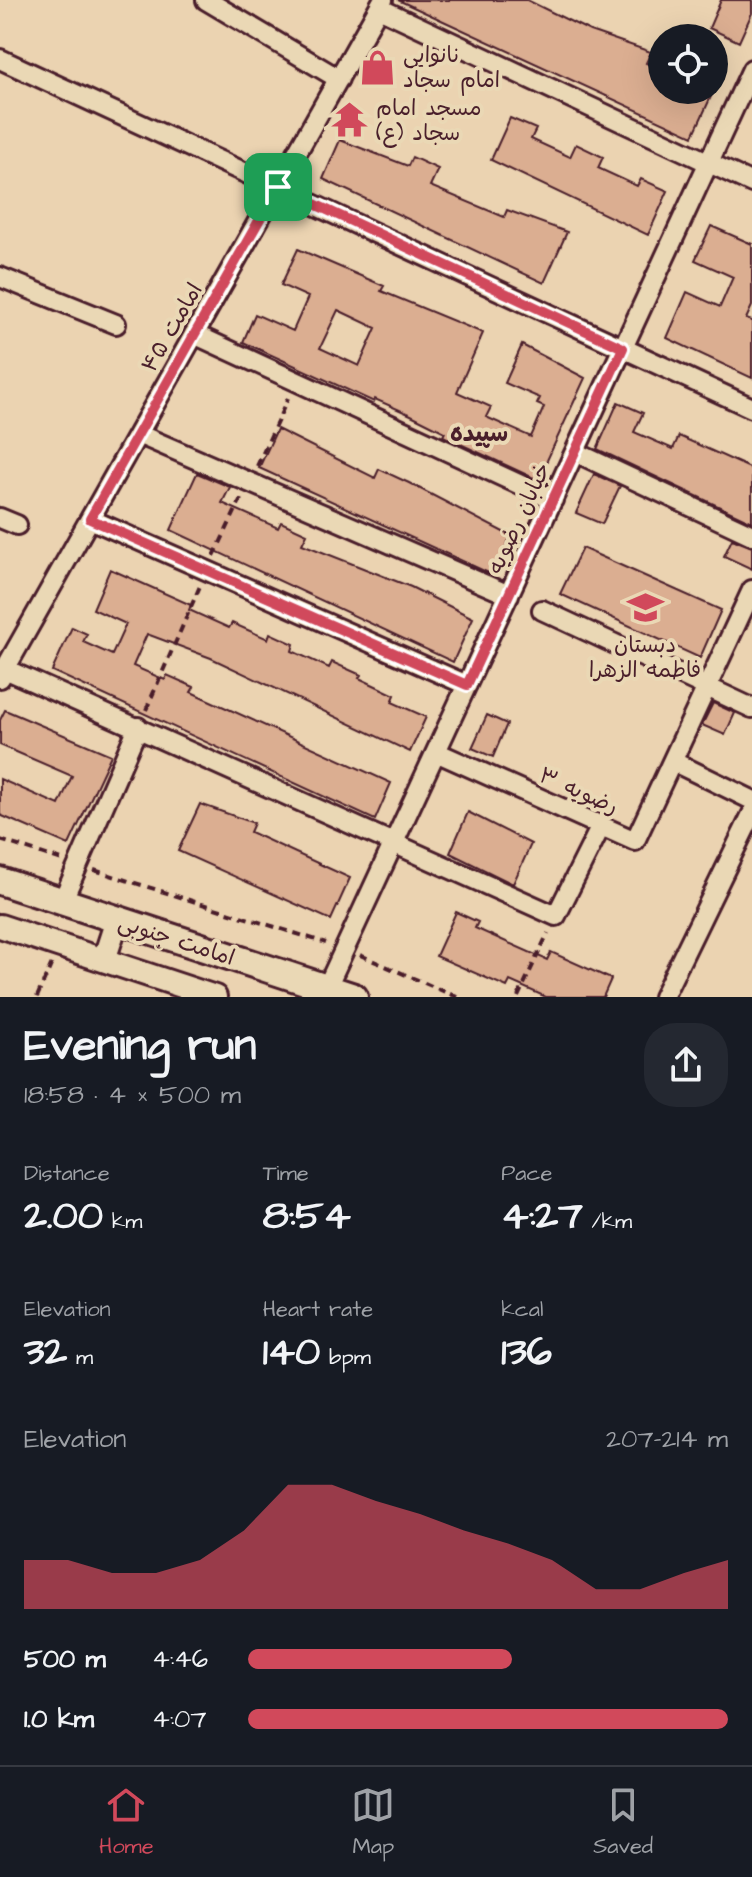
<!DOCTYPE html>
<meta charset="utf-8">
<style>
body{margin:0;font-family:"Architects Daughter","Playpen Sans Arabic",sans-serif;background:#242831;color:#f1f3f6;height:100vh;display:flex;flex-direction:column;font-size:30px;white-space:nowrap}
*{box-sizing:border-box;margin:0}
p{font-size:26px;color:#9ea1a6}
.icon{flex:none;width:44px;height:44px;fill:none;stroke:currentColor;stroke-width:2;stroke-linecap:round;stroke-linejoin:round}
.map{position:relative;height:997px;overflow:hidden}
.panel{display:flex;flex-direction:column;background:#171b24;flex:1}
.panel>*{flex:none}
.controls{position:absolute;left:648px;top:24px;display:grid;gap:16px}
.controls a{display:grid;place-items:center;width:80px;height:80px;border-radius:50%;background:#171b24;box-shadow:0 8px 32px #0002;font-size:40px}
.pin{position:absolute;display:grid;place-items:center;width:68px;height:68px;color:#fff;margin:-34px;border-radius:16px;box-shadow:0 4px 12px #0006}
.round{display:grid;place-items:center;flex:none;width:84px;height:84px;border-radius:32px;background:#242831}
.headline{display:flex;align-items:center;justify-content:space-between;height:136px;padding:0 24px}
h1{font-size:44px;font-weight:700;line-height:60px}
.stats{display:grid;grid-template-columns:repeat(3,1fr);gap:12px;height:136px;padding:8px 24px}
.stats div{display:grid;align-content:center}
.stats b{font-size:40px;font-weight:700}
.stats small{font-size:22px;font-weight:400}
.stats p{font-size:22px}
.chart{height:224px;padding:16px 24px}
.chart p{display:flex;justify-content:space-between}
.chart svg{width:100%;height:144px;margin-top:8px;fill:#d1495b;opacity:.7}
ul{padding:0 24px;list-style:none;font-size:26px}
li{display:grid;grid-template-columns:128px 96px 1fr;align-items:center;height:60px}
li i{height:20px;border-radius:10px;background:#d1495b}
.tabs{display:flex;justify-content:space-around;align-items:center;height:112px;border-top:2px solid #363941;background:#171b24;font-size:22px;color:#9ea1a6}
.tabs a{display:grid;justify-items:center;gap:4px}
.tabs .active{color:#d1495b}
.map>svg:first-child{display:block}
.building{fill:#dbae91;stroke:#4a1f2b;stroke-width:2;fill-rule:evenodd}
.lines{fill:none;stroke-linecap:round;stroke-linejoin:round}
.minor-casing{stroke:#4a1f2b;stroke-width:24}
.tertiary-casing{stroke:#4a1f2b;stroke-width:28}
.secondary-casing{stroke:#4a1f2b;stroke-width:32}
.path{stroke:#4a1f2b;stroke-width:4;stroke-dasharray:8 6;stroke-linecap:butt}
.minor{stroke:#ead8b5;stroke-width:18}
.tertiary{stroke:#ead8b5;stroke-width:22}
.secondary{stroke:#ead8b5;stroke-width:26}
.route-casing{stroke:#fff;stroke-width:16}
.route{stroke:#d1495b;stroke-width:10}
.labels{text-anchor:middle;stroke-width:8;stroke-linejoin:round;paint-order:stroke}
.poi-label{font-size:22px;fill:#4a1f2b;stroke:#ead8b5;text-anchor:start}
.street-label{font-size:22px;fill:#4a1f2b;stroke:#ead8b5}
.neighbourhood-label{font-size:24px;font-weight:bold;fill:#4a1f2b;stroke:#ead8b5}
</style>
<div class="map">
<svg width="752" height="997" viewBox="0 0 752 997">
<rect width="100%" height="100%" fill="#ebd3b1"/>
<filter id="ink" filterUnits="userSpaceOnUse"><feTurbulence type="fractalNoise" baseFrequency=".0125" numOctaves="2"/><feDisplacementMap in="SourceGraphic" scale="16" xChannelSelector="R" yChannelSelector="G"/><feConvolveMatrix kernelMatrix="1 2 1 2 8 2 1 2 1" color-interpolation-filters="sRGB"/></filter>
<g filter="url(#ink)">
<path class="building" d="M398 0H527L590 31 651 52 646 63 662 70V90H714L693 136Z
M721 0H752V13L739 42 709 28Z
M510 118 536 129 531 139 570 157 576 144 603 157 598 168 637 186 641 179 668 191 648 235 491 160Z
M340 140 408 166 412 157 438 169 430 186 504 217 507 210 567 232 544 283 323 179Z
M711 226 752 244V306L746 319 752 321V378L667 338 687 292 720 307 733 277 695 260Z
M298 249 384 286 381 291 483 333 457 392 491 407 486 417 531 437 544 407 537 404 540 398 505 383 522 345 585 378 538 480 443 436 445 432 411 415 375 399 374 402 243 342 255 314 293 331 308 297 281 285ZM338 310 376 328 359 366 320 348Z
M618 402 643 413 634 432 673 449 679 436 752 469V522L597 449Z
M277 429 375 478 379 469 409 483 511 536 493 575 259 468Z
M197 473 230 487 222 503 278 528 281 522 307 534 302 544 411 587 473 618 453 662 171 530Z
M594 474 620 486 602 524 576 513Z
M732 539 752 547V569L724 556Z
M582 548 721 610 700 658 560 594Z
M110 569 191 605 189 610 229 628 232 623 268 639 270 633 294 644 292 651 329 668 332 662 361 675 359 678 395 695 392 702 426 717 410 752 211 658 147 634 133 666 165 680 167 675 194 687 191 692 391 783 375 820 52 671 72 627 87 634 83 642 112 655 126 624 93 609Z
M713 703 735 713 725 735 702 725Z
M5 710 111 755 69 845 0 815V779L59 805 72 776 0 745V720Z
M487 715 507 724 493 757 472 748Z
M200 804 254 823 250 832 350 878 331 920 178 851Z
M468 812 531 844 513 884 450 853Z
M456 912 478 922 475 928 547 960 551 952 611 979 603 997H546L510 981 507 987 436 956Z"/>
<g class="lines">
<defs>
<path id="minor" d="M206 0 339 79
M379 8 752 183
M0 59 752 408
M0 277 116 324
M194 334 553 500
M138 434 509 595
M575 452 752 535
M0 518 17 525
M90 519 467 685
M542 610 752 708
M5 669 556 916 601 826
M0 678 383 0
M436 752 635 841 752 590
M674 762 752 800
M62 902 138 727
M327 987 752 69
M663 997 752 814"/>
<path id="tertiary" d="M0 926 215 997
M104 960 117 920"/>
<path id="secondary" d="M0 881 354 997"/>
</defs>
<use href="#minor" class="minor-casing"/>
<use href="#tertiary" class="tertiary-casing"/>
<use href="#secondary" class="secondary-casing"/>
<path class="path" d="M257 466 288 398
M214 556 241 499
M146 710 200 586
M0 840 62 860
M94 870 326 943
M360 955 457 997
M37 997 52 963
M518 997 548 933"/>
<use href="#minor" class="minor"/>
<use href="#tertiary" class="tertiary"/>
<use href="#secondary" class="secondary"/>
</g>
</g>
<g class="lines" filter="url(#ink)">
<defs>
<path id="route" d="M278 187 623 348 467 685 90 519Z"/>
</defs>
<use href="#route" class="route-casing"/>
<use href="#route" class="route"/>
</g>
<defs>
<symbol id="shop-bare" viewBox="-9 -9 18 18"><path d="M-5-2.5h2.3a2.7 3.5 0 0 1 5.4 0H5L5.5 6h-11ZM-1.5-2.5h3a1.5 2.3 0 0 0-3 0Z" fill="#d1495b" stroke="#ead8b5" stroke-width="2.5" paint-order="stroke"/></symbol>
<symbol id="temple-bare" viewBox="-9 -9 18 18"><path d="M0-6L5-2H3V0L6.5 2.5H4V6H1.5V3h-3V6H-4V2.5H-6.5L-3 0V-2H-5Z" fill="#d1495b" stroke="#ead8b5" stroke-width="2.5" paint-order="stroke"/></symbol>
<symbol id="school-bare" viewBox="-9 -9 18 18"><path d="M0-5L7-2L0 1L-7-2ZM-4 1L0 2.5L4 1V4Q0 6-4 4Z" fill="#d1495b" stroke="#ead8b5" stroke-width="2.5" paint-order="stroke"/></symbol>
</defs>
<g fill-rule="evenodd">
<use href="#shop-bare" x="352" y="42" width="51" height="51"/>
<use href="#temple-bare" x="324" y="94" width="51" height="51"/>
<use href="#school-bare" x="620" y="582" width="51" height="51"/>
</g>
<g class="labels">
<g class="poi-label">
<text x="403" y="62">نانوایی<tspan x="403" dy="25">امام سجاد</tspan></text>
<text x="376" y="115">مسجد امام<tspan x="376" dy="25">سجاد (ع)</tspan></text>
<text x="645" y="652" text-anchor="middle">دبستان<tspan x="645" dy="25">فاطمه الزهرا</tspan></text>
</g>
<g class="street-label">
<text transform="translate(171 327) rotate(-60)" y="8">امامت ۴۵</text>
<text transform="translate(518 518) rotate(-65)" y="8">خیابان رضویه</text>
<text transform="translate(579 790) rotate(24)" y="8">رضویه ۳</text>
<text transform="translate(177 939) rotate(18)" y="8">امامت جنوبی</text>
</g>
<g class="neighbourhood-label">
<text x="479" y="441">سپیده</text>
</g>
</g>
</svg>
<div class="controls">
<a><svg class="icon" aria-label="locate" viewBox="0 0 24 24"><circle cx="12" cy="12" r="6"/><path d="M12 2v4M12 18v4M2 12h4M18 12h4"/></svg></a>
</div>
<div class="pin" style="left:278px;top:187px;background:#1e9e55"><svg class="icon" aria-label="arrive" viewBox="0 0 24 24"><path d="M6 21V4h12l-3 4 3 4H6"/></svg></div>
</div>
<section class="panel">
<div class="headline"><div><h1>Evening run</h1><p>18:58 · 4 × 500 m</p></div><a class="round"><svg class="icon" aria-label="share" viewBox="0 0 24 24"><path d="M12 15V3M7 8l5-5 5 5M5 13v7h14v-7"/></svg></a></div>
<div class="stats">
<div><p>Distance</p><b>2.00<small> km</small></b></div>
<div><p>Time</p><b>8:54</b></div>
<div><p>Pace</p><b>4:27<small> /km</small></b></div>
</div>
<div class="stats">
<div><p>Elevation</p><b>32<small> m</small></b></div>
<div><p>Heart rate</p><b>140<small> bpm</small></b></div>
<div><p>kcal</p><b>136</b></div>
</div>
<div class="chart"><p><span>Elevation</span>207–214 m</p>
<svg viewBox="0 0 160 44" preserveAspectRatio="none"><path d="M0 44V29L10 29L20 33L30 33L40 29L50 20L60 6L70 6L80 11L90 15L100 20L110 24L120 29L130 38L140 38L150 33L160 29V44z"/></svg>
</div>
<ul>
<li><b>500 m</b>4:46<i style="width:55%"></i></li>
<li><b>1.0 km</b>4:07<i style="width:100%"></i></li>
</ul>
</section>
<nav class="tabs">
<a class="active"><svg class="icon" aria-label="home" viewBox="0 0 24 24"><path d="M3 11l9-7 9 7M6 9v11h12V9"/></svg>Home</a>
<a><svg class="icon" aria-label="map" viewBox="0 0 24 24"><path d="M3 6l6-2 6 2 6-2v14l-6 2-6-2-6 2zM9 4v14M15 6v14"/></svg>Map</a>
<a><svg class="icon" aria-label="saved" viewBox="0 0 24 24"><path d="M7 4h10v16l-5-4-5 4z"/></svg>Saved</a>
</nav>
